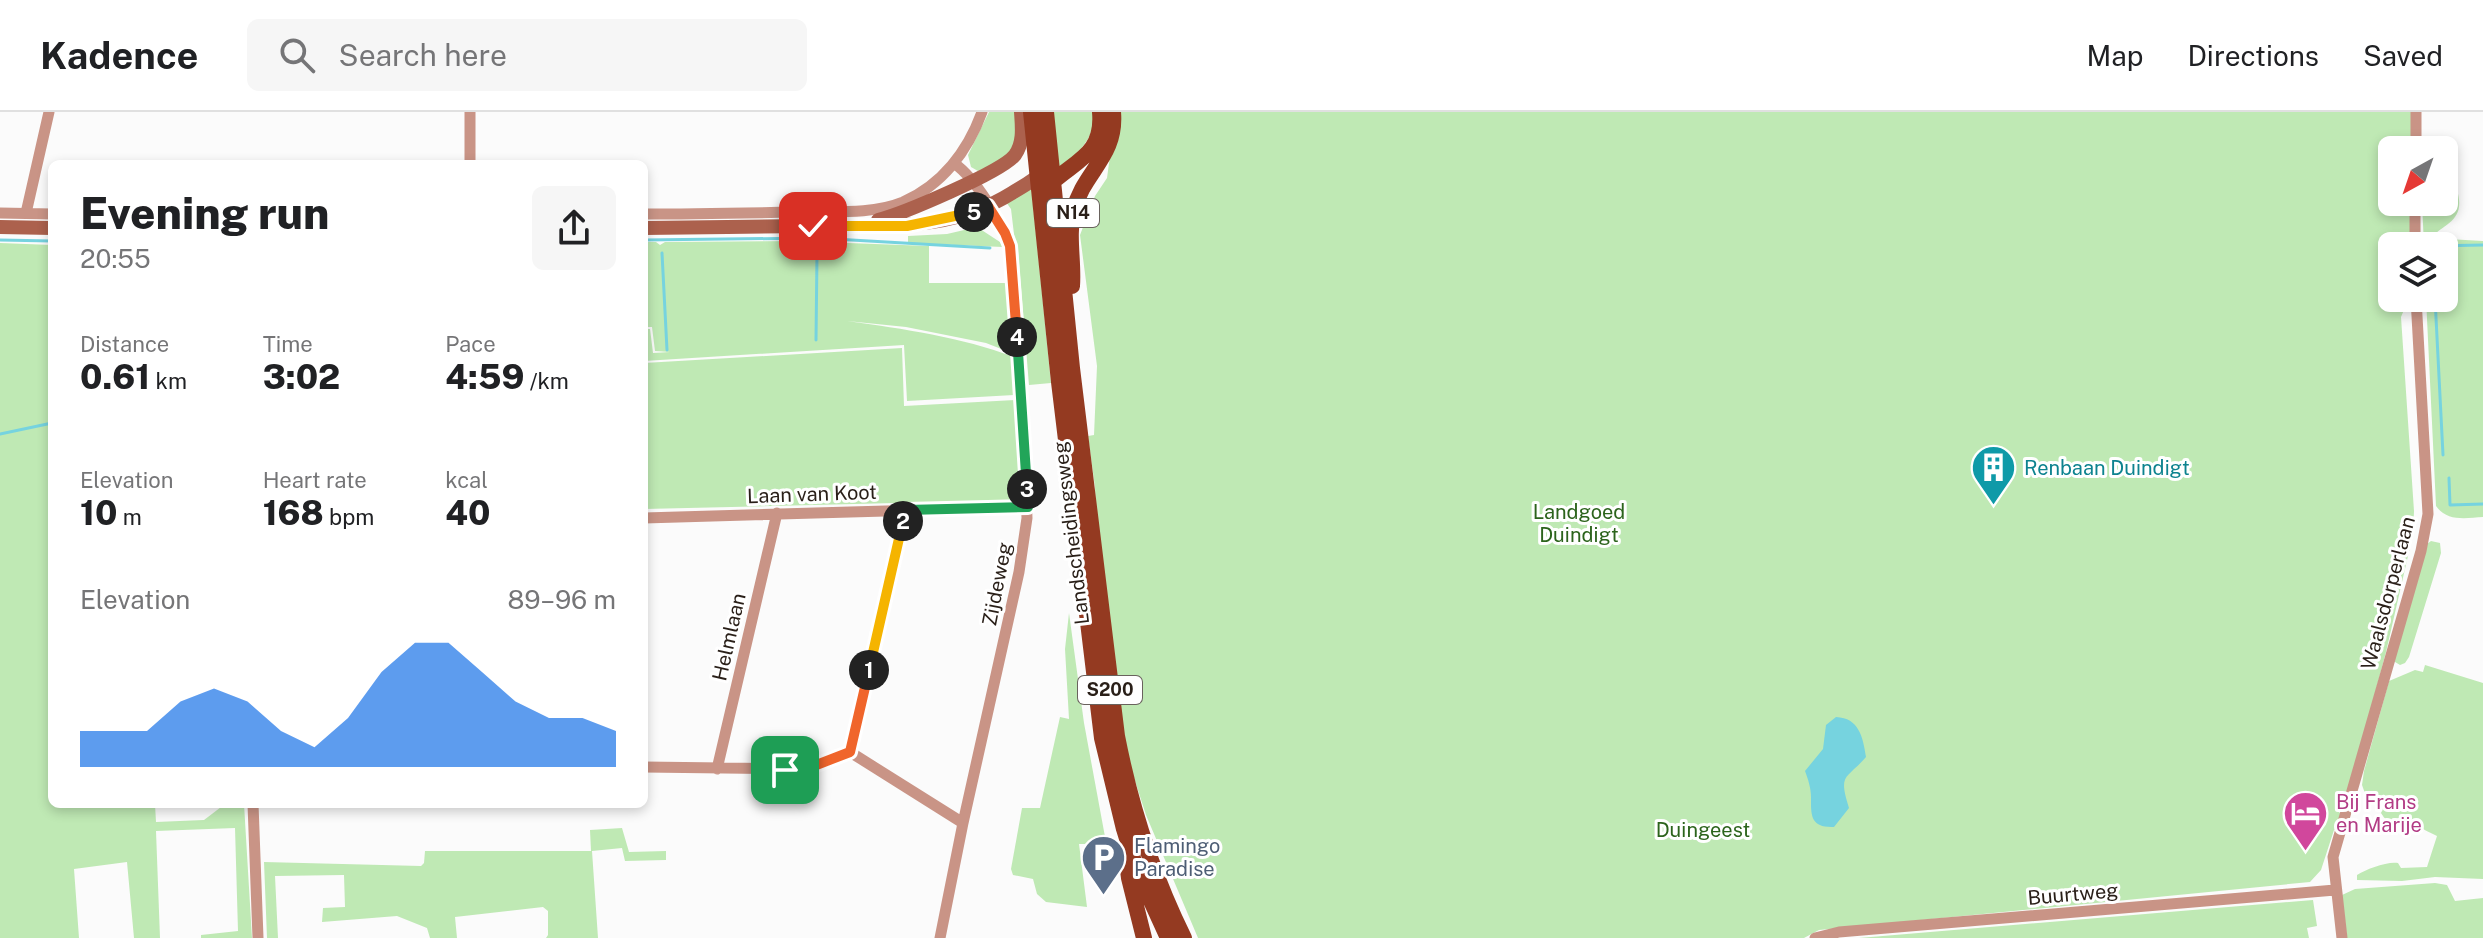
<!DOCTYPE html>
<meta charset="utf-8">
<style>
body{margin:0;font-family:"Public Sans",sans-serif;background:#f6f6f6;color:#202124;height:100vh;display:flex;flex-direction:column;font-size:30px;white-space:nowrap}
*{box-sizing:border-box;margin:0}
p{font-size:26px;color:#757577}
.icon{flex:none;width:44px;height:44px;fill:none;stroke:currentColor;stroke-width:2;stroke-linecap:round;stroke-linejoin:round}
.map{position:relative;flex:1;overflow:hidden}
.drawer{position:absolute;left:48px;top:48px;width:600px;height:648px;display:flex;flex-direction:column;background:#fff;border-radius:12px;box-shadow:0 4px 12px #0003}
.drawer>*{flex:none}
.needle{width:52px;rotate:220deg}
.controls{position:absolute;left:2378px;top:24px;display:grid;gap:16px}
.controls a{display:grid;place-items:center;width:80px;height:80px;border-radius:12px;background:#fff;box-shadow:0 4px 12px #0003;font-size:40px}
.pin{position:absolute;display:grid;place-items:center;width:68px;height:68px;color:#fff;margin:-34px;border-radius:16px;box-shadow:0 4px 12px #0006}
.km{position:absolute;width:40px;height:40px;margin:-20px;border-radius:50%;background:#222;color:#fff;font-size:22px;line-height:40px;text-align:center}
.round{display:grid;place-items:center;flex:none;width:84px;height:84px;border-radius:12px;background:#f6f6f6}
.overview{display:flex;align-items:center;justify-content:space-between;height:136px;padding:0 32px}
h1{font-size:44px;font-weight:800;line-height:60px}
.metrics{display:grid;grid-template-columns:repeat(3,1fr);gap:12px;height:136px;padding:8px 32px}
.metrics div{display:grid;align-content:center}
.metrics b{font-size:34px;font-weight:800}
.metrics small{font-size:22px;font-weight:400}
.metrics p{font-size:22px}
.chart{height:224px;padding:16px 32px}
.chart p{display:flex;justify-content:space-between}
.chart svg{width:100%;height:144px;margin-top:8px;fill:#1a73e8;opacity:.7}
header{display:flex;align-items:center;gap:48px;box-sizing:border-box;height:112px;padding:0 40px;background:#fff;border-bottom:2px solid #e0e0e0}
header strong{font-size:38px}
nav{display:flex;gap:44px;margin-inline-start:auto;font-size:28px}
.search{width:560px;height:72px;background:#f6f6f6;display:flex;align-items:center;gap:20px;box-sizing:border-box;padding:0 28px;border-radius:12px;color:#757577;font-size:30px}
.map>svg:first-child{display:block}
.green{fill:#bfe9b4}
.water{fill:#76d3df}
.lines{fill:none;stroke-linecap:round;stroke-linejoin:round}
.stream{stroke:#76d3df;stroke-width:3}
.street{stroke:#c99486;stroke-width:11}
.secondary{stroke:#ac614d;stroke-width:14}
.primary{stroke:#943a21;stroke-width:16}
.split-1-casing{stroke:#fff;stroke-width:16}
.split-2-casing{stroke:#fff;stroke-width:16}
.split-3-casing{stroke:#fff;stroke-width:16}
.split-4-casing{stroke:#fff;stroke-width:16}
.split-5-casing{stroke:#fff;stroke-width:16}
.split-6-casing{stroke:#fff;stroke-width:16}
.split-1{stroke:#f0652b;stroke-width:10}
.split-2{stroke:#f5b400;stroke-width:10}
.split-3{stroke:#22a559;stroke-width:10}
.split-4{stroke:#22a559;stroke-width:10}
.split-5{stroke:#f0652b;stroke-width:10}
.split-6{stroke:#f5b400;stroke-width:10}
.labels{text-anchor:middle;stroke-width:6;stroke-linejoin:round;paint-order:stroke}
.shield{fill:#fff;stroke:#69625d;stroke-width:2}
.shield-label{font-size:18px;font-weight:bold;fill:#291f18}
.culture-label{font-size:20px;fill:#0d838f;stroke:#fff;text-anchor:start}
.street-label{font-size:20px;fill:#291f18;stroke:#fff}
.park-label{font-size:20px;fill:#2c641c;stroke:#fff}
.hotel-label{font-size:20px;fill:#b23c85;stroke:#fff;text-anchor:start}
.service-label{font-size:20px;fill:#4e5e75;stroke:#fff;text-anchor:start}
</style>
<header>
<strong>Kadence</strong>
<div class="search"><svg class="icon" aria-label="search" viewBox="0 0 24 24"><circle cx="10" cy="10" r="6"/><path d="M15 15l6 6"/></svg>Search here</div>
<nav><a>Map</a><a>Directions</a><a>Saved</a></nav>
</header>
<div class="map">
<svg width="2483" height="826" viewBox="0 0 2483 826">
<rect width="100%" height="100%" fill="#fbfbfb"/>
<path class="green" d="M989 0H1017V19L1010 44 978 59 971 55 968 43Z
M1053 0H1094C1094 30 1079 39 1058 57Z
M1116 0H2412L2411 38H2392V90H2410V134H2392V186H2409L2401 205 2414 399 2413 422 2386 540 2347 686 2342 690 2339 700 2342 703 2338 718H2334L2321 758 2310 770 1819 818 1804 826H1198L1146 703 1125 638 1096 408 1095 375 1088 324 1094 323 1097 254 1080 123 1095 84 1107 66Z
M2444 70 2457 78C2466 108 2446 111 2430 126L2483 129V405C2466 406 2447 410 2436 394L2426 186H2444V134H2424L2422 90H2444Z
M1031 73 1051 271 1029 273 1018 139H1016L1011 97 1006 90Z
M977 115 1000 130 1003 135 908 131V124L947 122Z
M812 129 816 133 821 130 929 134V171H1007L1014 242 986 231 906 215 847 209C904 217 961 225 1014 245V283L907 289 904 233 644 249V217H650L653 241 670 240 655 239 652 215H644V130H656L660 133 665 130Z
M0 131 52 133V692H155L156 710 204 708 225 692H244L252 826H201V823L238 819 235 716 156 719 160 826H134L127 750 74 757 79 826H0Z
M902 236 904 294 1015 288 1022 388 644 397V251Z
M2431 429 2440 431 2441 441 2409 545 2405 551 2400 553 2395 550V544L2427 432Z
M1069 501 1084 611 1108 741 1095 743 1085 732H1079L1087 795 1046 790 1037 782 1033 767 1013 763 1011 757 1022 696H1040L1060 605 1069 607 1065 537Z
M2425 553 2483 571V767L2435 765 2402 769 2357 768V763C2366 757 2388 749 2398 751L2401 756 2427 755 2437 724C2430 721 2424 717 2418 715 2404 711 2389 716 2381 701L2383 695 2367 687 2362 673 2364 659 2389 569 2415 558 2423 560Z
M622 716 629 740 666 739V748L625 749 622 736 592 739 598 826H546L548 823V799L543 795 455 805 457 826H430L427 816 397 804 322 810 323 796 345 795 344 763 275 764 278 826H267L264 750 421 754 424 751 425 739H591L590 718Z
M2435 771 2447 773 2455 789 2483 786V826H2347L2342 783 2355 777Z
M2313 788 2317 814 2307 816 2309 826H1859Z"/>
<path class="water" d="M1836 605C1859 606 1863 625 1866 645 1846 668 1838 661 1849 696L1834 715C1810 716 1811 703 1811 685 1811 676 1808 667 1805 659L1823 637 1826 613Z"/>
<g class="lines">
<path class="stream" d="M0 128 52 129
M644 128 817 126 990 136
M2432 134 2483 133
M662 141 667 238
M2435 186 2443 343
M816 228 817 142
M0 322 52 311
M2449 366 2450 393 2483 392"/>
<path class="street" d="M2416 38V0
M470 52V0
M2415 90V134
M0 101 52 102
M26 101 49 0
M644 102C695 102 747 101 798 100 832 99 871 103 903 90 942 73 968 39 982 0
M644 406 1028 395
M850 640 906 398
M644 655 806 657 850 640 963 711
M717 657 777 401
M253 692 258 826
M940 826 963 711 1019 460 1027 406 1021 265 1010 134C1002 110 975 66 955 52
M1815 826 1839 820 2335 778
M2342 826 2333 745 2421 439 2428 402 2416 186"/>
<path class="secondary" d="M878 108C902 102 1002 60 1015 43 1024 30 1022 15 1021 0
M0 115 52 116
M644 116C699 115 755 115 810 114 884 112 946 122 1012 81 1023 74 1034 69 1042 60"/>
<path class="primary" d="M1031 0 1059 270 1102 626 1124 717 1136 756 1168 826
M1046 0 1072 256 1117 624C1131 696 1152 761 1184 826
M1047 75C1073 49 1104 44 1100 0
M1072 174C1074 149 1067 123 1074 98 1083 60 1117 45 1113 0
M1127 750 1129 766 1144 826"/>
</g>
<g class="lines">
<defs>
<path id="split-1" d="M785 658 806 657 850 640 869 558"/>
<path id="split-2" d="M869 558 903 409"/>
<path id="split-3" d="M903 409 906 398 1028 395 1027 377"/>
<path id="split-4" d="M1017 225 1027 377"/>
<path id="split-5" d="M974 100 988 94 1005 121 1010 134 1017 225"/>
<path id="split-6" d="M813 114H907L974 100"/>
</defs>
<use href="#split-1" class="split-1-casing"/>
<use href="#split-2" class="split-2-casing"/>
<use href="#split-3" class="split-3-casing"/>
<use href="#split-4" class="split-4-casing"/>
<use href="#split-5" class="split-5-casing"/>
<use href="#split-6" class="split-6-casing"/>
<use href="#split-1" class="split-1"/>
<use href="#split-2" class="split-2"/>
<use href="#split-3" class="split-3"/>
<use href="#split-4" class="split-4"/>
<use href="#split-5" class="split-5"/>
<use href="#split-6" class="split-6"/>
</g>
<defs>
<symbol id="building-pin" viewBox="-11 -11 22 30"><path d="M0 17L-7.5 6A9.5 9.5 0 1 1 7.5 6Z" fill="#0f9aa8" stroke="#fff"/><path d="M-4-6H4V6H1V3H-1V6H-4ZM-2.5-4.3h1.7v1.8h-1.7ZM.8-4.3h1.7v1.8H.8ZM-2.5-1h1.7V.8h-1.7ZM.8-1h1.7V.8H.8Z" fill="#fff"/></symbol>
<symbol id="hotel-pin" viewBox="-11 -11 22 30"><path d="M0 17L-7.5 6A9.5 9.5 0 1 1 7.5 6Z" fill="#d1479c" stroke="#fff"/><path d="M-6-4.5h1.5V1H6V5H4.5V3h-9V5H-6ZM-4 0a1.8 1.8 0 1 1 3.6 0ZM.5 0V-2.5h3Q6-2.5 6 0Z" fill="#fff"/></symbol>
<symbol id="parking-pin" viewBox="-11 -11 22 30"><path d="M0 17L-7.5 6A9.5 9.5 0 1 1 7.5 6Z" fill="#5c6f8a" stroke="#fff"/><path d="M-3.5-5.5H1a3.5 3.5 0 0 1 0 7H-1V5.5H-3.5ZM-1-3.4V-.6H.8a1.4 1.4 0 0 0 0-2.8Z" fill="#fff"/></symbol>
</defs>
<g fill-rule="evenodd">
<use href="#building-pin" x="1968" y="330" width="51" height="69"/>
<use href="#hotel-pin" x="2280" y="676" width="51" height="69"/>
<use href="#parking-pin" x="1078" y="720" width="51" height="69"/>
</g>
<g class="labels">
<g class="shield">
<rect x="1047" y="87" width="52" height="28" rx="6"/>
<rect x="1078" y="564" width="64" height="28" rx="6"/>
</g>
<g class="shield-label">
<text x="1073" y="107">N14</text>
<text x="1110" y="584">S200</text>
</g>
<g class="culture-label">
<text x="2024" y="363">Renbaan Duindigt</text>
</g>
<g class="street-label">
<text transform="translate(812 382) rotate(-2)" y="7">Laan van Koot</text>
<text transform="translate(1071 421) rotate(-97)" y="7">Landscheidingsweg</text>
<text transform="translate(997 472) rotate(-79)" y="7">Zijdeweg</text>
<text transform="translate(2388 481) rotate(-75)" y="7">Waalsdorperlaan</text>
<text transform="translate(729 525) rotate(-77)" y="7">Helmlaan</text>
<text transform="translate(2073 782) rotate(-5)" y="7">Buurtweg</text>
</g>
<g class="park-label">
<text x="1579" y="407">Landgoed<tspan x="1579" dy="23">Duindigt</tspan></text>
<text x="1703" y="725">Duingeest</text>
</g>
<g class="hotel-label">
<text x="2336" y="697">Bij Frans<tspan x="2336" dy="23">en Marije</tspan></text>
</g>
<g class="service-label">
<text x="1134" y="741">Flamingo<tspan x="1134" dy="23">Paradise</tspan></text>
</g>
</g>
</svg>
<div class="controls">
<a><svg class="needle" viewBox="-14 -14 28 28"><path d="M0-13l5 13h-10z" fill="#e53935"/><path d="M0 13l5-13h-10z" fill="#757577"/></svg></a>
<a><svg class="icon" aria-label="layers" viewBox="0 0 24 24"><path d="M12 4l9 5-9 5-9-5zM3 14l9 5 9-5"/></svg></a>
</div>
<div class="pin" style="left:785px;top:658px;background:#1e9e55"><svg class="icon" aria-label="arrive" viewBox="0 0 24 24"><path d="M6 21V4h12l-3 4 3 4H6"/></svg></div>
<div class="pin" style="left:813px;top:114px;background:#d93025"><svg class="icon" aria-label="check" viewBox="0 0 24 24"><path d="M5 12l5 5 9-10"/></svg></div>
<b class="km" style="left:869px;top:558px">1</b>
<b class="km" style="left:903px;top:409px">2</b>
<b class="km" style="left:1027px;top:377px">3</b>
<b class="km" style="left:1017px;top:225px">4</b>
<b class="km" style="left:974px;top:100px">5</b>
<section class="drawer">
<div class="overview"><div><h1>Evening run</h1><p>20:55</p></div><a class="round"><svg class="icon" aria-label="share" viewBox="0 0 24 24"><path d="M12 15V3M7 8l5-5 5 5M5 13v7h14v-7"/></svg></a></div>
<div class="metrics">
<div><p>Distance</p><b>0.61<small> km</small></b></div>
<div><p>Time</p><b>3:02</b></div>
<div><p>Pace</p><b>4:59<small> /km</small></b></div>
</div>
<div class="metrics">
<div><p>Elevation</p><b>10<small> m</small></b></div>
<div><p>Heart rate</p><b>168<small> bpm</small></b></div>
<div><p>kcal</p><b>40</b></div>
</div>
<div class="chart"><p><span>Elevation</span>89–96 m</p>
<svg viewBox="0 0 160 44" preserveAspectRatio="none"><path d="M0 44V33L10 33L20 33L30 24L40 20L50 24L60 33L70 38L80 29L90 15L100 6L110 6L120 15L130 24L140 29L150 29L160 33V44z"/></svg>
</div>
</section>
</div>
